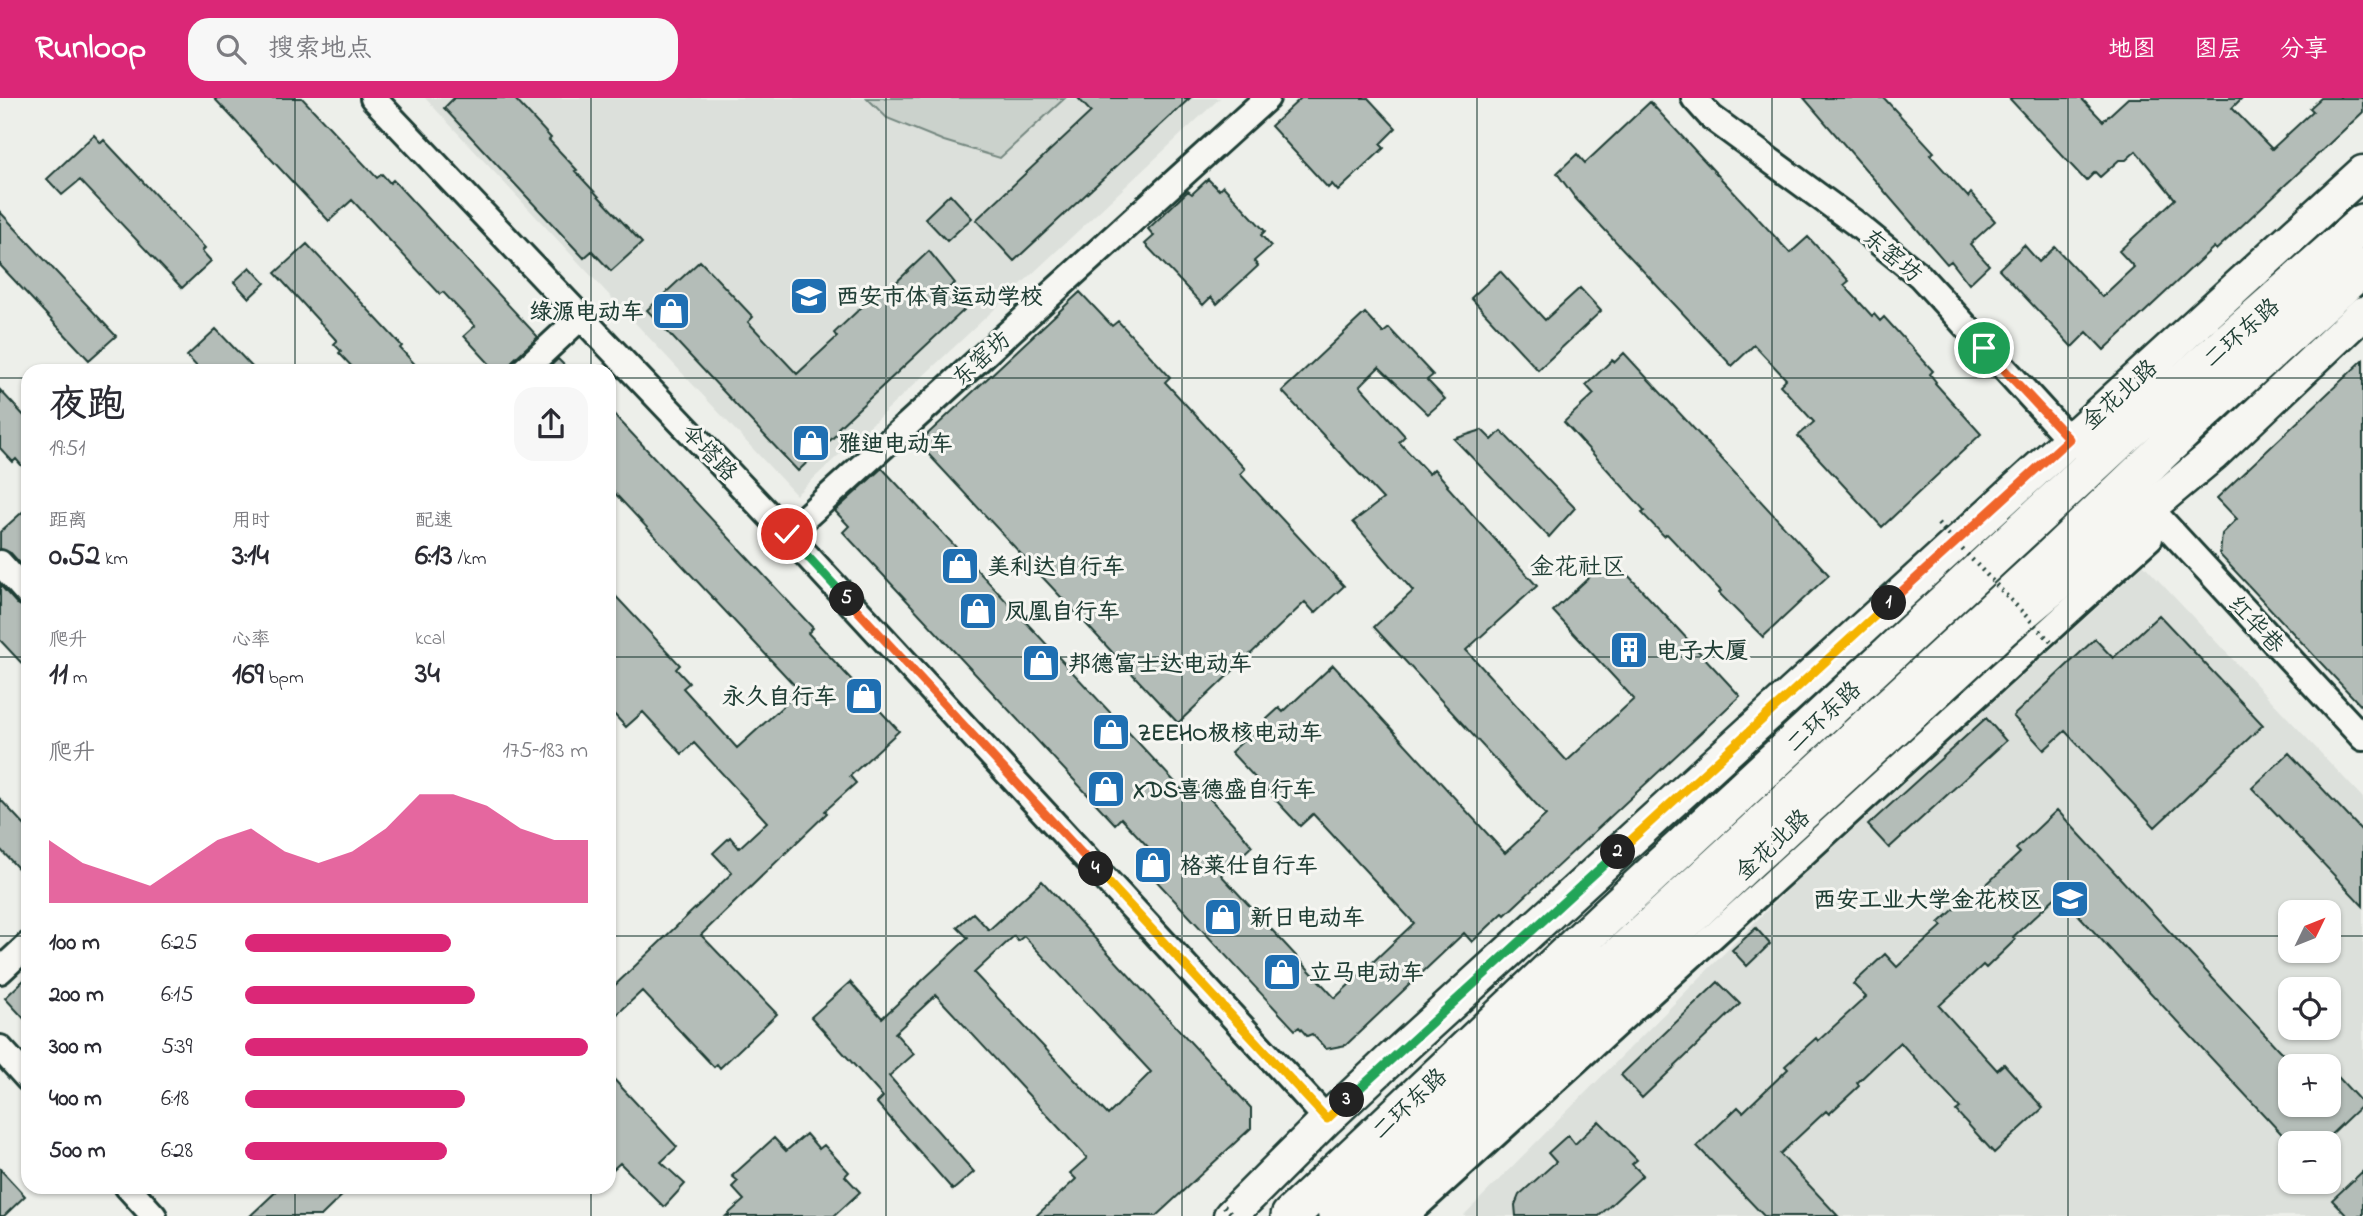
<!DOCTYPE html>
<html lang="zh">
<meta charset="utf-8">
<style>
body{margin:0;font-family:"Indie Flower","LXGW WenKai TC",sans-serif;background:#f7f7f7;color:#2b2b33;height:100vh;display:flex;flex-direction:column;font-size:26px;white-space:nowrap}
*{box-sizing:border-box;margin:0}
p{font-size:23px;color:#7c7c81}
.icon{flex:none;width:38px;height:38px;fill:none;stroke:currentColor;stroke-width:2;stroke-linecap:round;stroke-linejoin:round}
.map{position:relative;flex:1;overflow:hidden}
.panel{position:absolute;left:21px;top:266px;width:595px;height:830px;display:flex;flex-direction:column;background:#fff;border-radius:21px;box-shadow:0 2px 5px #0004}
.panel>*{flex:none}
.needle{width:46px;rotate:47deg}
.buttons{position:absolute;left:2278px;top:802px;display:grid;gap:14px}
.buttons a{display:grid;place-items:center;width:63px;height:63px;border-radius:14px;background:#fff;box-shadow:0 2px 5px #0004;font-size:35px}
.pin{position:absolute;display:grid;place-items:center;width:60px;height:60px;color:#fff;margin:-30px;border:4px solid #fff;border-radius:50%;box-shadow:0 2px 7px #0007}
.km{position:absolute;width:35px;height:35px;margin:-18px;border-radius:50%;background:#222;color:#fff;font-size:19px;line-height:35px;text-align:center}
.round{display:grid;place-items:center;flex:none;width:74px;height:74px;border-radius:21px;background:#f7f7f7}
.headline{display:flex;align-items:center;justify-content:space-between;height:119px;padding:0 28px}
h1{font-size:38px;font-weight:700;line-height:52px}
.stats{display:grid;grid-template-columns:repeat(3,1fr);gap:10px;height:119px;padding:7px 28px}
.stats div{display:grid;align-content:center}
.stats b{font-size:30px;font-weight:700}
.stats small{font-size:19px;font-weight:400}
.stats p{font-size:19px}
.chart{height:196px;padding:14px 28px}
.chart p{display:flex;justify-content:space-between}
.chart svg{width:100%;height:126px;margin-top:7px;fill:#db2777;opacity:.7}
ul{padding:0 28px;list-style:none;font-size:23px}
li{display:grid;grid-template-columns:112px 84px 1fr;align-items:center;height:52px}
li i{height:18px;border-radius:9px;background:#db2777}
header{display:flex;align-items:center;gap:42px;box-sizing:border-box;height:98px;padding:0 35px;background:#db2777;color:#fff}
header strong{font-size:33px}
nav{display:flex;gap:38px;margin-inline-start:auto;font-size:24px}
.search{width:490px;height:63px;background:#f7f7f7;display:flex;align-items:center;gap:18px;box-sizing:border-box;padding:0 24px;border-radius:21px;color:#7c7c81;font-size:26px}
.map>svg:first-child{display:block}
.built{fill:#dce0db;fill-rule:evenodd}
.green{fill:#cbd2cc;stroke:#758880;stroke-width:2}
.building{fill:#b4bdb8;stroke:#1f3d34;stroke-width:2;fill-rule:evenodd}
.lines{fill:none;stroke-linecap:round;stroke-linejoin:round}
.minor-casing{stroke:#1f3d34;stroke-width:30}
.major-casing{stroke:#1f3d34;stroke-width:37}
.highway-casing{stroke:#1f3d34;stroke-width:42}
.minor{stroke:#f6f6f2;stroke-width:24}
.major{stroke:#f6f6f2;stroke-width:32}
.highway{stroke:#f6f6f2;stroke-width:37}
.path-bridge{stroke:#1f3d34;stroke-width:4.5;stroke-dasharray:2 5;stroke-linecap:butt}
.split-1-casing{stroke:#fff;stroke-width:14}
.split-2-casing{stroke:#fff;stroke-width:14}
.split-3-casing{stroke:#fff;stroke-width:14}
.split-4-casing{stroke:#fff;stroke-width:14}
.split-5-casing{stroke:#fff;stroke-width:14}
.split-6-casing{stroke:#fff;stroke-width:14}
.split-1{stroke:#f0652b;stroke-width:9}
.split-2{stroke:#f5b400;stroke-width:9}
.split-3{stroke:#22a559;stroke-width:9}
.split-4{stroke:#f5b400;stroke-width:9}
.split-5{stroke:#f0652b;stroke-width:9}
.split-6{stroke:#22a559;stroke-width:9}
.grid{fill:none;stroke:#1f3d34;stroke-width:2;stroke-opacity:0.55}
.labels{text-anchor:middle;stroke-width:6;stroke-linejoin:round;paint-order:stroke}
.street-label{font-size:23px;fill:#1f3d34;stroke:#f6f6f2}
.poi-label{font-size:23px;font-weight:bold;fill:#1f3d34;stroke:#f6f6f2;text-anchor:start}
.neighbourhood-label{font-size:24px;fill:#1f3d34;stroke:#f6f6f2}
</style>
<header>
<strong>Runloop</strong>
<div class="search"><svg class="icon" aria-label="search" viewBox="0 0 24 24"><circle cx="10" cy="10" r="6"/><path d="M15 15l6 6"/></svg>搜索地点</div>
<nav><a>地图</a><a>图层</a><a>分享</a></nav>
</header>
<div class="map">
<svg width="2363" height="1118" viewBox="0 0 2363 1118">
<rect width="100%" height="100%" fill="#edefea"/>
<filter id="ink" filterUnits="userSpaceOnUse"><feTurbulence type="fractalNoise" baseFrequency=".0143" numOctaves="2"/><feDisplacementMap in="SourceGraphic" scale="14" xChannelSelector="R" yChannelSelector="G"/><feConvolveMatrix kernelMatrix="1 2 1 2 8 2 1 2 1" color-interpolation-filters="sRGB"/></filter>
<g filter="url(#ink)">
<path class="built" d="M425 0H1220L796 397Z
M2144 467 2363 700V1118H1463L1791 788ZM2291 814H2329V852H2291ZM2291 891H2329V929H2291ZM2291 968H2329V1006H2291ZM2291 1045H2329V1083H2291Z"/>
<path class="green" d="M867 0H1065L1000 60 944 43 887 20Z"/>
<path class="building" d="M214 0H302L377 80 382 76 390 85 393 82 538 239 513 262 509 273H496L464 238 475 228 443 194 440 196 352 102 329 123Z
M454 0H514L551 40 549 42 577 72 575 73 642 145 611 173 592 153 584 160 444 10Z
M1078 0H1190L1014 163 976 122 1091 14Z
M1301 0H1368L1396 30 1380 46 1384 50 1338 93 1332 86 1328 90 1271 28Z
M1804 0H1884L1934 54 1930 57 1968 99 1971 95 1995 123 1970 146 1989 167 1969 186 1951 163 1947 166Z
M2009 0H2081L2103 23 2128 0H2242L2232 10 2272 51 2313 13 2310 10 2321 0H2363V14L2216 152 2214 149 2104 252 2087 234 2072 249 1999 171 2024 147 2039 164 2055 149 2102 199 2134 169 2119 153 2175 101 2136 53 2126 62H2119L2100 79 2095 74 2086 83Z
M1650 4 1790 155 1808 139 1849 183 1844 187 1872 218 1874 216 1880 223 1884 219 1933 273 1930 276 1936 284 1935 285 1981 336 1882 429 1798 338 1814 324 1780 287 1786 281 1754 247 1732 268 1576 101 1557 75 1577 56 1585 65Z
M94 37 101 45 104 42 205 150 202 153 211 163 182 190 80 82 62 97 47 81Z
M1208 81 1219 92 1223 88 1265 133 1261 137 1271 148 1254 163 1258 168 1217 206 1211 199 1203 207 1145 146 1154 138 1148 131 1188 93 1192 96Z
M950 96 972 120 947 143 925 120Z
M0 114 116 238 89 262 0 167Z
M307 146 402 248 400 250 421 273H356L339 255 341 253 334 246 337 243 275 175Z
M929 153 955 185 946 192 964 212 838 330 840 333 798 373 647 212 700 163 753 219 748 224 797 276 837 239 834 235 883 189 887 193Z
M250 169 265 185 249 200 234 184Z
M1500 173 1545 222 1580 190 1601 213 1538 272 1471 200Z
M1080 194 1112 228 1118 223 1170 279 1165 284 1245 371 1240 376 1344 488 1315 515 1305 504 1178 625 918 345Z
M1365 215 1383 235 1389 230 1433 277 1427 282 1445 301 1428 316 1379 269 1360 288 1405 338 1399 344 1429 376 1434 371 1448 387 1447 388 1537 488 1466 552 1567 663 1634 601 1553 513 1596 473 1600 478 1616 473 1626 475 1740 598 1505 817 1503 815 1472 844 1464 835 1346 947 1326 951 1312 936 1307 938 1299 929 1295 932 1138 763 1150 751 1121 720 1115 726 843 434 849 428 835 413 882 370 1187 697 1197 687 1239 732 1252 748 1221 777 1335 900 1414 825 1313 716 1300 728 1231 654 1279 610 1283 614 1333 567 1505 755 1546 717 1374 529 1413 493 1353 424 1383 401 1282 293Z
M216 231 256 273H201L187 258Z
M1624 255 1829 477 1763 539 1719 495 1721 493 1667 436 1664 438 1642 415 1645 413 1564 324 1594 296 1586 287 1612 262 1615 264Z
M558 261 570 273H545Z
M2363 262V610L2220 457 2222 436 2237 421 2217 400Z
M0 292 28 322V375L16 361 13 364 0 350Z
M609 311 813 530 808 535 899 633 850 678 856 685 825 713 827 715 701 837 777 916 720 970 717 966 714 969 642 893 609 924V893L732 775 713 755 730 739 739 750 767 724 694 645 682 656 643 614 626 629 609 611V491L680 567 676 571 689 585 683 590 737 650 792 600 790 598 798 591 609 389Z
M1482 332 1492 342 1501 333 1575 410 1549 439 1454 341Z
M28 409V474L11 455 0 451V434Z
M0 487 17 506 28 510V572L0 542Z
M2159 517 2263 627 2155 729 2065 633 2044 652 2013 618 2095 541 2113 560Z
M1986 620 2006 643 1889 750 1868 727Z
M2289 655 2363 734V808L2252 690Z
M0 701 28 731V781L0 751Z
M2057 712 2291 965V1006H2329V969L2363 1006 2322 1045H2290L2059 796 2013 839 2015 842 1986 870 1983 867 1939 908 1997 972 2004 966 2043 1010 1994 1055 1956 1013 1960 1010 1900 944 1857 985 1859 988 1829 1016 1826 1013 1780 1056 1838 1118H1764L1697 1048 1738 1009 1743 1014 1788 971 1785 968 1816 940 1818 943 1866 899 1853 886 1885 856 1897 869 1942 828 1939 825 1972 795 1974 798 2020 755 2016 751Z
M1042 783 1251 1010V1030L1156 1118H1036L1076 1081 1070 1075 1087 1060 936 897 895 935 914 956 889 978 974 1074 953 1092 877 1005 883 999 811 919 850 884 882 920 968 840 957 829 973 815 989 832ZM1014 838 1018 843 1024 838 1151 974 1108 1017 974 875Z
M1756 830 1770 846 1747 868 1732 852Z
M28 878V925L5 900Z
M1718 884 1740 906 1642 1000 1621 977Z
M609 976 677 1049 661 1064 685 1086 664 1109 620 1065 609 1075Z
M1599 1023 1637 1062 1632 1066 1643 1077 1599 1118H1516L1515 1107 1519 1097 1556 1064 1548 1055 1568 1037 1575 1046Z
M806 1036 819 1051 824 1047 849 1074 845 1078 860 1094 834 1118H726L744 1102 732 1089 738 1083 732 1078 774 1040 786 1053Z
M0 1071 25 1098 4 1118H0Z
M2363 1073V1118H2347L2332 1102Z
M282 1088H352L321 1118H250Z"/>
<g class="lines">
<defs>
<path id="minor" d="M373 0 787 436 1327 1021
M1694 0 1711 19 1854 124 1920 178 2069 341
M523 273 581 219
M2151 411 2363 640
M787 436 1267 0
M0 465 28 496
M0 873 28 847
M0 950 28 981
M127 1088 154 1118
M1406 1118 2150 440 2151 411"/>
<path id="major" d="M1230 1118 1327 1021 1393 959 2363 74
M1378 1118 1749 766 2004 532 2214 356 2363 215"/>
<path id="highway" d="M2069 341 2140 310
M2078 446 2151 411
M1290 1118 1605 820 2167 298 2363 125
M1337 1118 2049 461 2201 316 2363 169"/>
</defs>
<use href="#minor" class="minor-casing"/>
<use href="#major" class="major-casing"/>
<use href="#highway" class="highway-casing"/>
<use href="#minor" class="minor"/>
<use href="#major" class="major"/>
<use href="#highway" class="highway"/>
<path class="path-bridge" d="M1938 426 2052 545
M1219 1103 1234 1118"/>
</g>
</g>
<g class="lines" filter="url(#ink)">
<defs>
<path id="split-1" d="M1889 505 2069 341 1984 250"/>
<path id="split-2" d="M1618 754 1889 505"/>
<path id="split-3" d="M1347 1002 1618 754"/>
<path id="split-4" d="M1096 771 1327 1021 1347 1002"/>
<path id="split-5" d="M847 501 1096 771"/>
<path id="split-6" d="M787 436 847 501"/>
</defs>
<use href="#split-1" class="split-1-casing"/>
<use href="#split-2" class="split-2-casing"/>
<use href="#split-3" class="split-3-casing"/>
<use href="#split-4" class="split-4-casing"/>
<use href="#split-5" class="split-5-casing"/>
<use href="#split-6" class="split-6-casing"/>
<use href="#split-1" class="split-1"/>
<use href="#split-2" class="split-2"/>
<use href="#split-3" class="split-3"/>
<use href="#split-4" class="split-4"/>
<use href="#split-5" class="split-5"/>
<use href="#split-6" class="split-6"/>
</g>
<path class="grid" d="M295 0V273M591 0V273M886 0V1118M1182 0V1118M1477 0V1118M1772 0V1118M2068 0V1118M0 280H28M609 280H2363M0 559H28M609 559H2363M0 838H28M609 838H2291M2329 838H2363M295 1088V1118M591 1088V1118"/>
<defs>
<symbol id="school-square" viewBox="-11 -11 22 22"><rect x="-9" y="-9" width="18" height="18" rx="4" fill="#1f6fb2" stroke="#f6f6f2"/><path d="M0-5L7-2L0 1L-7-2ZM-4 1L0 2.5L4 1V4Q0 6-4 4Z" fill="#fff"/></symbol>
<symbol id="shop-square" viewBox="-11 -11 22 22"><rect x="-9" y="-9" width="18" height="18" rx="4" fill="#1f6fb2" stroke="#f6f6f2"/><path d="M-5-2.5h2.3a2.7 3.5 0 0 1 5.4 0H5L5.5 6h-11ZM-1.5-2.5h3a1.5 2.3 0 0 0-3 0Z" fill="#fff"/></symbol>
<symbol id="building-square" viewBox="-11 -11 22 22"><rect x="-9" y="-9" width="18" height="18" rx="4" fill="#1f6fb2" stroke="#f6f6f2"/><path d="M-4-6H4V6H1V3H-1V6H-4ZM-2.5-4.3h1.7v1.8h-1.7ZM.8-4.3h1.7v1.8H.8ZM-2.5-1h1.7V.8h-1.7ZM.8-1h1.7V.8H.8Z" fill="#fff"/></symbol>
<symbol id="university-square" viewBox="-11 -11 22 22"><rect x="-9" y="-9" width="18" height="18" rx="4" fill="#1f6fb2" stroke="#f6f6f2"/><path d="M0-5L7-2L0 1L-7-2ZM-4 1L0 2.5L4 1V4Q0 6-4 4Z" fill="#fff"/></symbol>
</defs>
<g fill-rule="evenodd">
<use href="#school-square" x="787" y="176" width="44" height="44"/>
<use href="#shop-square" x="649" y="191" width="44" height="44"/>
<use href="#shop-square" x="789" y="323" width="44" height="44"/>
<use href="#shop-square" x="938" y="446" width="44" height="44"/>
<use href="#shop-square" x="956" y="491" width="44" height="44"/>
<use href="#building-square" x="1607" y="530" width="44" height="44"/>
<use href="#shop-square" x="1019" y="543" width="44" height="44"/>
<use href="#shop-square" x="842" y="576" width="44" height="44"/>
<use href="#shop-square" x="1089" y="612" width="44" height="44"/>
<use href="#shop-square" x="1084" y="669" width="44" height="44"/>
<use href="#shop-square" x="1131" y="745" width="44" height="44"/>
<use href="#university-square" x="2048" y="779" width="44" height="44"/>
<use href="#shop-square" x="1201" y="797" width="44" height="44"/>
<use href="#shop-square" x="1260" y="852" width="44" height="44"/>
</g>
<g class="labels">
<g class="street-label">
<text transform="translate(1893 157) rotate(40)" y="8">东窑坊</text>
<text transform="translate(2241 234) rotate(-41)" y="8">二环东路</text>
<text transform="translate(981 260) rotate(-42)" y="8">东窑坊</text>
<text transform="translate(2119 296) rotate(-42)" y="8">金花北路</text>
<text transform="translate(710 354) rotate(46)" y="8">伞塔路</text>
<text transform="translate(2257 526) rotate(47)" y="8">红华巷</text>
<text transform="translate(1823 618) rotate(-43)" y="8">二环东路</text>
<text transform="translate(1772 746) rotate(-43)" y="8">金花北路</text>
<text transform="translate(1409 1005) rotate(-43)" y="8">二环东路</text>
</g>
<g class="poi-label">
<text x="836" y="206">西安市体育运动学校</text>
<text x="644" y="221" text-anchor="end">绿源电动车</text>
<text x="838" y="353">雅迪电动车</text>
<text x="987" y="476">美利达自行车</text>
<text x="1005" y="521">凤凰自行车</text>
<text x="1656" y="560">电子大厦</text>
<text x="1068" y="573">邦德富士达电动车</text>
<text x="837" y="606" text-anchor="end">永久自行车</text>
<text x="1138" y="642">ZEEHO极核电动车</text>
<text x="1133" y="699">XDS喜德盛自行车</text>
<text x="1180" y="775">格莱仕自行车</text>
<text x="2043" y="809" text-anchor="end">西安工业大学金花校区</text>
<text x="1250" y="827">新日电动车</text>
<text x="1309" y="882">立马电动车</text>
</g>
<g class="neighbourhood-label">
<text x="1578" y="476">金花社区</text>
</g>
</g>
</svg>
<div class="buttons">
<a><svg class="needle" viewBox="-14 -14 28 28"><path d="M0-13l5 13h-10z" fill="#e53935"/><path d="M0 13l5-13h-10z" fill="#7c7c81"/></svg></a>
<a><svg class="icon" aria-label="locate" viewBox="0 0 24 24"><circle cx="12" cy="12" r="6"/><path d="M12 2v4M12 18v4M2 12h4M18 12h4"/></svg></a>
<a>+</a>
<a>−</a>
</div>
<div class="pin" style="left:1984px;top:250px;background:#1e9e55"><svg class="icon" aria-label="arrive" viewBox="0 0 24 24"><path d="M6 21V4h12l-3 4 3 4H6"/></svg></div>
<div class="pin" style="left:787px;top:436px;background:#d93025"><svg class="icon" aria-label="check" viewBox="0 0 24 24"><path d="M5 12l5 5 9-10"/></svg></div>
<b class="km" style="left:1889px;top:505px">1</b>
<b class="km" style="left:1618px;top:754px">2</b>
<b class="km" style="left:1347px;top:1002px">3</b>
<b class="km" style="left:1096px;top:771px">4</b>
<b class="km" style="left:847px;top:501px">5</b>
<section class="panel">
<div class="headline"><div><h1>夜跑</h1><p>19:51</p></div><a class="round"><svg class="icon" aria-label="share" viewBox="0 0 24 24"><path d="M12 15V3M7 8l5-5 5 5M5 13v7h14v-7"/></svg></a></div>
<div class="stats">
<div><p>距离</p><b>0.52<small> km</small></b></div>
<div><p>用时</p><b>3:14</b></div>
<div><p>配速</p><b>6:13<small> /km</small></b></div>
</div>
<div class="stats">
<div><p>爬升</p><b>11<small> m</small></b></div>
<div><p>心率</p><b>169<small> bpm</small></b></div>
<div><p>kcal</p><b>34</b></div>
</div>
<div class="chart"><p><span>爬升</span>175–183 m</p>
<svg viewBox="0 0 160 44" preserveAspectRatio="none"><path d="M0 44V22L10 30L20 34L30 38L40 30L50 22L60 18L70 26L80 30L90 26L100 18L110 6L120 6L130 10L140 18L150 22L160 22V44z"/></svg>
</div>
<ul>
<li><b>100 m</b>6:25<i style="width:60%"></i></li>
<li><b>200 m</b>6:15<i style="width:67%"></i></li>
<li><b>300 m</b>5:39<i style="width:100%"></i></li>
<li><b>400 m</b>6:18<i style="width:64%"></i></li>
<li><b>500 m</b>6:28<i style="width:59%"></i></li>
</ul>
</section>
</div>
